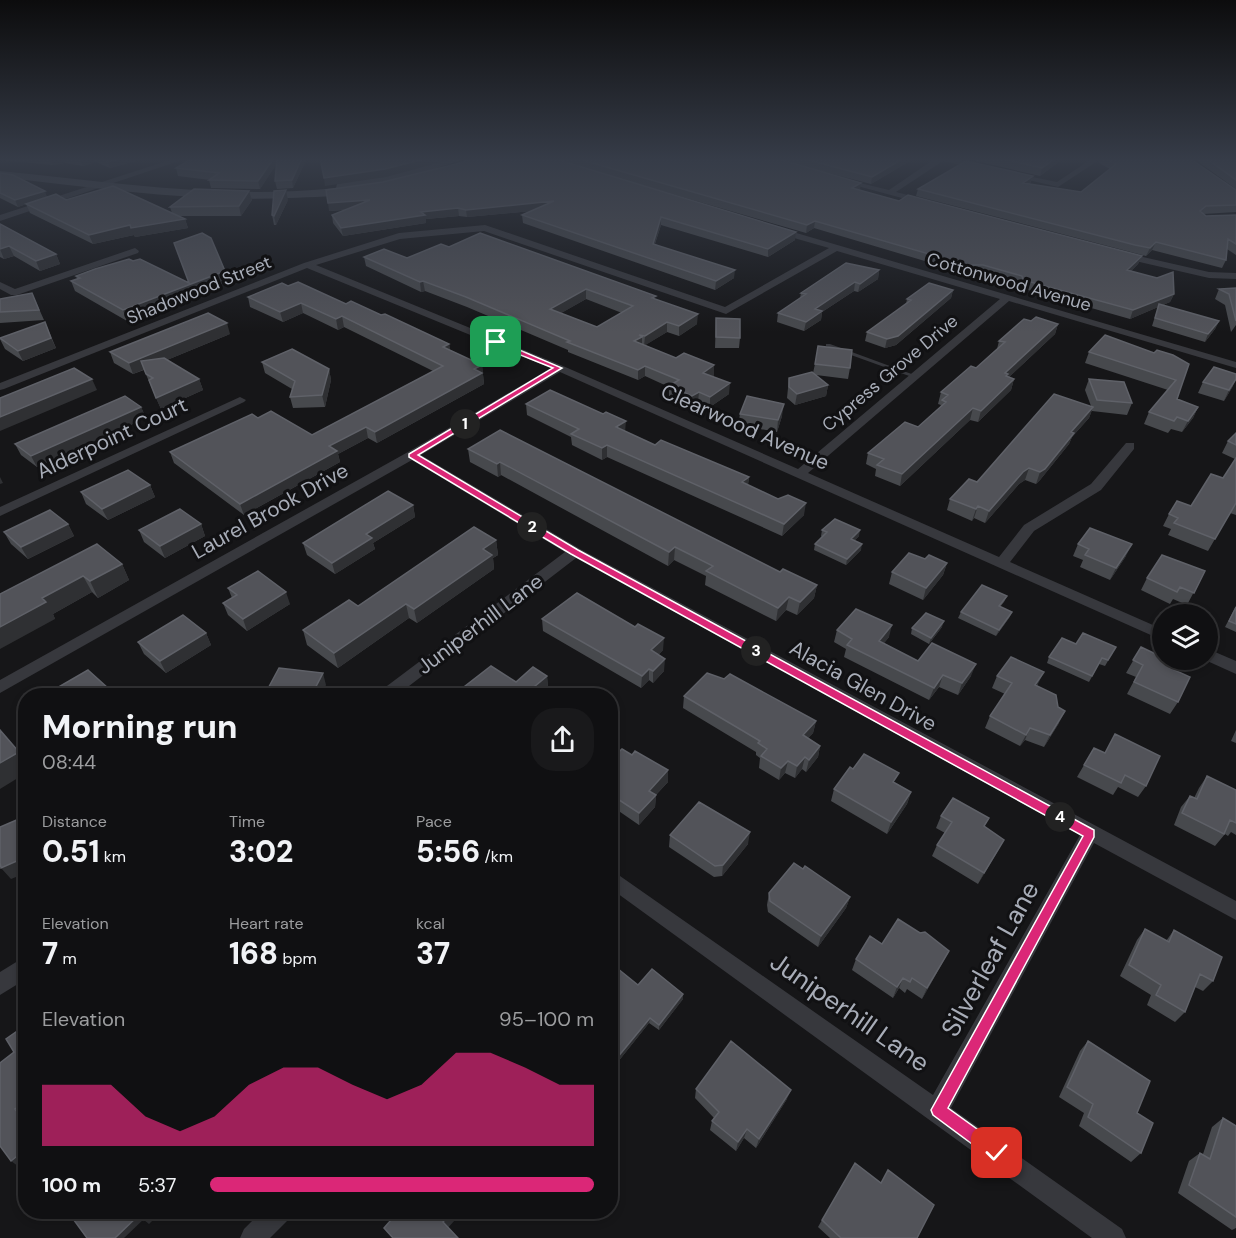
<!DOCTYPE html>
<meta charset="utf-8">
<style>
body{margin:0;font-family:"DM Sans",sans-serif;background:#19191b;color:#f1f3f6;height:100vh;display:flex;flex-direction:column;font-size:22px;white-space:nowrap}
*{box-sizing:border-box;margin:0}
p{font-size:20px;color:#9c9d9f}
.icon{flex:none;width:33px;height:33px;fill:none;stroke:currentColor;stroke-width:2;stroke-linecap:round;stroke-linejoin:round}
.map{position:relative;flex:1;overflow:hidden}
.drawer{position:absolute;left:18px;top:688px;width:600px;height:531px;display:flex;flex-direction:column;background:#101012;border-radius:24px;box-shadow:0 3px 9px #0003,0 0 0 2px #303032}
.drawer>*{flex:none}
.controls{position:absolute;left:1152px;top:604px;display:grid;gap:12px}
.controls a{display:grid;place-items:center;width:66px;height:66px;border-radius:50%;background:#101012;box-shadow:0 3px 9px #0003,0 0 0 2px #303032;font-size:30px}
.pin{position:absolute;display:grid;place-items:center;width:51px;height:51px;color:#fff;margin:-26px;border-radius:12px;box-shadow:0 3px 9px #0006}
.km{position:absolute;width:30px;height:30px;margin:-15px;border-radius:50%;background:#222;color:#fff;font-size:16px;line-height:30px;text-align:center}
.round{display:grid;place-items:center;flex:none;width:63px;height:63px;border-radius:24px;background:#19191b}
.summary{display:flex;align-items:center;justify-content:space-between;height:102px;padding:0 24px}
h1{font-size:33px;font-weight:800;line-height:45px}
.stats{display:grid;grid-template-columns:repeat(3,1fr);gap:9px;height:102px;padding:6px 24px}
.stats div{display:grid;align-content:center}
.stats b{font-size:30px;font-weight:800}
.stats small{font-size:16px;font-weight:400}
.stats p{font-size:16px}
.chart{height:168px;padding:12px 24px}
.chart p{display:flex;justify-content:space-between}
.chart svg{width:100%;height:108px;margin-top:6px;fill:#db2777;opacity:.7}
ul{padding:0 24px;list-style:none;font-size:20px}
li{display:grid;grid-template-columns:96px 72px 1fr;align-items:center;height:45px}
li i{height:15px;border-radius:8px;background:#db2777}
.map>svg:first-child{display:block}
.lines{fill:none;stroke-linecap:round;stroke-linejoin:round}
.lane{fill:#37383d;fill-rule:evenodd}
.street{fill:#37383d;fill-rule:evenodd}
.secondary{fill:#45474d;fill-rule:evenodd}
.wall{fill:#47494d;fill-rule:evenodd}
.shaded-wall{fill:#2f3033}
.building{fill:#525359;stroke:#5f6168;stroke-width:1.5;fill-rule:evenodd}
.route{fill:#db2777;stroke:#fff;stroke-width:1.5}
.labels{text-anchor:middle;stroke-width:6;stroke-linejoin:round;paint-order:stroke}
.far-street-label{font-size:18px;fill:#a8adb8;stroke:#111113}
.street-label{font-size:21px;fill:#a8adb8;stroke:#111113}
.near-street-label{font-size:26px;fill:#a8adb8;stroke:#111113}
</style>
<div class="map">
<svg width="1236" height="1238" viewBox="0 0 1236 1238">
<rect width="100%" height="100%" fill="#161618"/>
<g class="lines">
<path class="lane" d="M826 344H830L917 376 916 377H912L826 346Z"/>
<path class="street" d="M176 158H188L0 221V215Z
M936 158H953L984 167 980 169 943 161 896 192 927 200 928 202 924 204 839 181 843 179 889 190Z
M1093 158H1102L1058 187 1008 175 1012 173 1057 182Z
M485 225 725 307 829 248 773 232 772 230 776 227 1236 362V368L1009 301 808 473 999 557 1024 525 1091 484 1126 443H1134V449L1101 490 1034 531 1010 562 1162 629V640L560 372 421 455 580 549 1236 901V920L1094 843 951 1108 1122 1229 1126 1238H1092L610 888V869L933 1095 1080 835 576 558 396 696H377L379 692 565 552 412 460 0 693V680L408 452 551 368 307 268 4 389 0 390V383L304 263 399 233ZM484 231 726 314 837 251 1000 299 798 469 563 366 316 265 400 239Z
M135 248 139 251 138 253 17 295H11L0 289V282L15 289Z
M1121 252 1209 272 1236 273V279L1209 278 1118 257V253Z
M240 397 246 400 244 402 0 516V507Z
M1208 649 1236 661V674L1205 660H1208Z
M26 956V979L0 995V972Z
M261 1212H290L287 1221 270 1238H240L244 1229Z"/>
<path class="secondary" d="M449 158H467L413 176 361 187V192C338 197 312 197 288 198 192 202 96 188 0 177V171C111 182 224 200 336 188L337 184 407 171Z"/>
</g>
<path class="wall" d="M0 158H147L110 168 96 162 83 166 65 163 53 165 0 160Z
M307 158 293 188 277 189 275 181 277 163 260 189 211 188 209 180H210L178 176 176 168Z
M915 158 871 184 809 168 860 190 899 201 1142 256 1138 264 1131 271 1174 294 1170 302 1163 305 1219 321 1215 329 1205 342 1152 326 1158 307 1130 319 1021 288 1020 284 981 273H965L814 228 806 233 590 170 795 240 768 257 661 225 655 244 734 278 715 290 523 223 522 215 531 211 467 217 459 216 426 219V223L343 236 333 223 332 215 345 210 329 211 383 182 456 164 475 159Z
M976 158H1064L1040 176 976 161Z
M1100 158H1189L1236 190V212L1203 214 1206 216 1236 215V255L1227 249 1226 260 1222 268 1152 250 1146 256 916 196 918 189 1033 176 1030 184 1081 192 1110 169 1099 163Z
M1193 158H1236V189Z
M0 173 47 197 172 213 170 207 249 191 252 200 241 216H180L185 219 188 228 135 237 134 235 93 244 30 213 26 204 18 207 0 198Z
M288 200 276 225H274L272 215Z
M0 224 56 254 60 264 40 271 14 256 4 259 0 257Z
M449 247 656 300 697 324 679 336 667 332 645 345 714 376H713L729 394 710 407 698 402 692 407 669 397V387L645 376 638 380 568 352V350L467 307 425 291 421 292 366 266 364 257 407 258ZM586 299 622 313 597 327 561 313Z
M879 270 878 279 858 292 854 291 822 312 821 320 804 331 777 322 778 313 800 298 801 293Z
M76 276 188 283 228 281 127 321 75 291 71 281 77 279Z
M288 286 381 315 449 344 450 350 482 365 484 384 377 443 368 438 338 454 340 462 244 515 174 463 170 452 258 418 312 435 433 371 344 327 338 330 303 313 283 322 250 307 248 297Z
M1236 288V325L1231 332 1225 305 1215 299 1219 289Z
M953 290 951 298 896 345 885 348 865 341 867 332 906 304 907 299Z
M32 293 44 320 0 323V299Z
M716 318 740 338 739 348H715Z
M1031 321 1058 324 1055 334 1009 377 1014 379 1011 390 978 422 970 420 900 486 875 476 876 469 866 464 868 453 918 427 940 407 941 405 938 404 941 392 976 368 997 349 999 341Z
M45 322 56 348 23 361 5 349 0 339Z
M230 334 167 360 199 379 203 390 161 409 144 370 133 374 114 363 110 352Z
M1089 352 1154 353 1173 355 1177 399 1198 407 1193 418 1182 432 1171 429 1168 433 1144 424 1149 412 1168 390 1085 363Z
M262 362 329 369 331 380 325 407 293 408 290 397 292 389 265 373Z
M815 364 850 368 848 379 816 375 828 385 826 396 795 405 787 398 789 378 813 373Z
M1089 379 1132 403 1127 415 1092 411V410L1089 418 1072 437 1069 444 1040 480 1036 484 1025 480 1019 484 985 523 974 518 972 521 947 510 950 499 977 482 1091 406 1085 390Z
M1203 382 1233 386 1224 401 1198 393Z
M526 404 625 431 655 445 749 477 748 485 804 515 782 536 607 457 602 460 572 445 571 437 527 415Z
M141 407 146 418 37 467 21 455 15 444Z
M740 414 782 416 777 432 738 425Z
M1236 433V515L1230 513 1208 551 1168 535 1171 529 1163 526 1169 514 1191 506 1223 478 1235 459 1222 453 1228 441Z
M468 449 780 572 817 585 814 598 797 615 786 610 776 621 705 585 706 576 674 560 668 566 501 475 498 477 470 462Z
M150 485 155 497 108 520 86 504 81 492Z
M413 505 415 517 373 543 375 549 335 574 307 555 303 543Z
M68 524 74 536 28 559 11 544 4 532Z
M201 524 205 536 165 558 144 542 139 530Z
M822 530 859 536 854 541 861 550 846 565 814 550 815 544 822 537 821 536Z
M496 540 498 555 493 558 494 569 417 623 409 618 338 668 307 645 303 630 358 606Z
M1078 544 1126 556 1110 580 1080 567 1083 560 1073 556Z
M925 559 947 563 943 575 923 600 889 584 892 572Z
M122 564 129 580 98 598 92 592 53 614 55 619 0 594Z
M1205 571 1187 605 1173 599 1170 604 1141 590 1147 578Z
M228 588 290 604 247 631 228 615 223 603 232 598Z
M1007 596 1004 602 1000 607 1012 612 1009 618 996 636 958 618 961 612Z
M1236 606V632L1225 627Z
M542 619 663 650 658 655 664 671 653 683 649 680 641 688 543 631Z
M942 627 929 644 911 634 912 628Z
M837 630 889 637 884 643 918 661 971 676 958 695 939 687 929 700 844 657 846 649 834 642Z
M206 633 211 645 166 673 144 654 138 642Z
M1076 644 1116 647 1105 666 1099 664 1089 682 1047 663 1049 657Z
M1141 647 1170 668 1178 702 1170 714 1127 694 1136 677 1126 673Z
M547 676 548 688 538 696H461L460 690Z
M997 676 1038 684 1037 686 1059 723 1044 747 1025 740 1020 746 985 728 990 716 1005 694 992 688Z
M684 696 816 721 813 733 808 738 820 746 818 757 806 772 802 769 795 778 785 773 779 780 759 768 760 758 756 755V752L683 708Z
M1236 730V743L1231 741Z
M1094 748 1146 786 1138 797 1118 787 1113 795 1077 777Z
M632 755 668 770V782L656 795 655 807 639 825 610 805V760Z
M853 769 896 783 911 792 907 804 887 834 831 801 834 789Z
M1207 776 1236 790V835L1231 832 1228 836 1225 834 1215 846 1174 825 1181 807 1190 796 1194 798 1199 788Z
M941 816 1004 840 978 884 932 856 937 845 945 833 936 828Z
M670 835 748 844 722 876 714 877 669 847Z
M803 869 850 897 846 908 818 947 768 912 767 905 769 893Z
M1145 929 1166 941 1174 930 1213 981 1203 991 1195 987 1185 1012 1175 1022 1147 1005 1151 995 1120 976 1137 940Z
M882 944 949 951 922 999 907 989 905 993 899 988 893 998 852 970 856 959Z
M610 966 638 985 683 999 659 1030 649 1023 617 1063 610 1058Z
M1088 1041 1137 1113 1141 1153 1131 1162 1079 1126 1084 1113 1059 1097 1080 1051Z
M696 1089 787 1099 756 1148 744 1138 736 1151 710 1130 712 1121 714 1118 695 1098Z
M1223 1118 1236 1126V1228L1232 1230 1178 1193 1189 1161 1200 1153 1203 1154 1212 1127Z
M822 1220 917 1238H830L818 1227Z"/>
<path class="shaded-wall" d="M63 158 65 163 53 165 50 159Z
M86 158H94L96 162 83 166 80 160Z
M122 158H147L110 168 108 162Z
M274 158H280V159L260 189 258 181Z
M302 158H307L293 188 292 180Z
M428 158H456L386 177 325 186 324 178Z
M904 158H915L871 184 872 177Z
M1056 158H1064L1040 176 1042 168Z
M1033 176 1030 183 1021 190 1023 183Z
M861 183 860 190 852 188Z
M286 190 288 200 276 225 274 216Z
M45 191 47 197 18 207 15 200Z
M249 191 252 200 241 216 239 206Z
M370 200 371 207 329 211 328 203Z
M554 201V209L467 217 466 210Z
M458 208 459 216 426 219V223L343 236 341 228 421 212Z
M661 217V225L652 252 653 244Z
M185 219 188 228 135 237 134 235 93 244 89 235 130 225Z
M815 221 814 228 806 233 807 225Z
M796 232 795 240 768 257V249Z
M1156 242 1152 250 1146 256 1150 248Z
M9 246 14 256 4 259 0 249Z
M56 254 60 264 40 271 36 261Z
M1142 256 1138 264 1124 279 1127 270Z
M735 270 734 278 715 290 716 281Z
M879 270 878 279 858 292 860 284Z
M225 271 228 281 127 321 123 310Z
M423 281 425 291 421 292 420 282Z
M855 282 854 291 822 312 821 320 804 331 806 322 815 309Z
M586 289V299L551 319 550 309Z
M953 290 951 298 896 345 885 348 887 339Z
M1174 294 1170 302 1130 319 1133 310Z
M301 303 303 313 283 322 280 312Z
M698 314 697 324 679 336V326Z
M342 316 344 327 338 330 336 319Z
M1219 321 1215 329 1205 342 1208 334Z
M667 322V332L644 346 645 336Z
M227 323 230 334 133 374 129 363Z
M1058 324 1055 334 1006 380 1005 373Z
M642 337V347L634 341Z
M51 338 56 348 23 361 18 351Z
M449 344 451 355 443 347Z
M482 365 484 384 377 443 375 432Z
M714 365V376L703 383V373Z
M645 366V376L638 380V370Z
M329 369 331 380 325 407 322 395Z
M92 379 97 390 0 431V417Z
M199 379 203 390 161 409 156 398Z
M1014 379 1011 390 978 422 981 411Z
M1236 379 1233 386 1224 401 1229 390Z
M730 383 729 394 710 407V397Z
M828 385 826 396 795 405 797 394Z
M699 392 698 402 692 407V396Z
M784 404 782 416 777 432 778 420Z
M141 407 146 418 37 467 31 456Z
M1093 407 1089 418 1072 437 1069 444 1040 480 1036 484 1040 472 1071 432Z
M1198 407 1193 418 1182 432 1188 421Z
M973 408 970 420 900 486 902 474Z
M626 421 625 432 616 427Z
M366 427 368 438 338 454 340 462 244 515 240 504 329 446Z
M607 445V457L602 460V448Z
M500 462 501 475 498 477 497 464Z
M1029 468 1025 480 1019 484 985 523 989 511 1023 472Z
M0 477 3 483 0 484Z
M749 477 747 489 742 482Z
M150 485 155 497 108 520 102 509Z
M806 503 804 515 782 536 784 524Z
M413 505 415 517 373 543 375 549 335 574 332 563 366 534Z
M978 506 974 518 972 521 976 509Z
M68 524 74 536 28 559 21 547Z
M201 524 205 536 165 558 160 546Z
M860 530 859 536 849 545 851 539Z
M496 540 498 555 493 558 494 569 417 623 414 609 483 549Z
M862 544 861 550 846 565 847 559Z
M1132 544 1126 556 1110 580 1116 568Z
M675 547 674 560 668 566 669 552Z
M947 563 943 575 923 600 926 588Z
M122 564 129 580 98 598 90 581Z
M83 576 92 592 53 614 55 619 0 649V627L42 598Z
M817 585 814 598 797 615 800 602Z
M286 592 290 604 247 631 243 619Z
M789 597 786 610 776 621 778 608Z
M406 604 409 618 338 668 334 653Z
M1012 612 1009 618 996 636 999 630Z
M944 621 942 627 929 644 931 638Z
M892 625 889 637 876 653 879 641Z
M206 633 211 645 166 673 160 661Z
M664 638 663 650 651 661V650Z
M665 659 664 671 653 683V671Z
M976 664 971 676 958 695 962 683Z
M649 669V680L641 688 642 676Z
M1044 672 1038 684 1029 697 1035 685Z
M323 673 326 685 321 696H311Z
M943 675 939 687 929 700 934 688Z
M547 676 548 688 538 696H528V692Z
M110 690 113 696H100Z
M1065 711 1059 723 1044 747 1050 735Z
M816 721 813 733 801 747 803 735Z
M1030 728 1025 740 1020 746 1026 735Z
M820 746 818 757 806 772 809 760Z
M19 752 26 761V773L0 789V763Z
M805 757 802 769 795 778 797 766Z
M788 761 785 773 779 780 781 768Z
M668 770V782L649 802V791Z
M911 792 907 804 887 834 891 822Z
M656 795 655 807 639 825V813Z
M750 832 748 844 722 876 723 865Z
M1004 840 998 851 978 884 984 873Z
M26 857V873L11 879 1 868Z
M850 897 846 908 818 947 821 936Z
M949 951 943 962 922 999 927 988Z
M903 978 899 988 893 998 897 987Z
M683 994V999L659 1030V1025Z
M650 1018 649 1023 617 1063V1058Z
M791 1090 787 1099 756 1148 759 1139Z
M26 1101V1124L15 1109Z
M747 1129 744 1138 736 1151 738 1142Z
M26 1149V1172L11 1161Z
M152 1212H161L149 1224 144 1220Z
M452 1212 455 1220 446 1230 443 1222Z
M140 1214 145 1218 124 1238H115Z"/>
<path class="building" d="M72 158H86L80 160Z
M99 158H122L108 162Z
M193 158H274L258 181 209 180 219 173 176 168Z
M277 158H302L292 180 275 181Z
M320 158H428L385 169 324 178Z
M475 158H552L796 232 768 249 661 217 653 244 735 270 716 281 522 215 554 201 466 210 458 208 421 212 425 215 341 228 332 215 370 200 328 203 326 190 383 182 456 164Z
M575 158H775L861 183 852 188 899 201 908 195 1142 256 1127 270 1157 278 1173 272 1174 294 1133 310 1023 280 1022 276 983 265H967L815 221 807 225Z
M801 158H904L872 177Z
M999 158H1056L1042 168Z
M1106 158H1189L1236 190V205L1206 206 1200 211 1206 216 1236 215V244L1228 239 1226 260 1156 242 1150 248 1135 245 918 189 966 161 1033 176 1023 183 1081 192 1116 164Z
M1206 158H1236V180Z
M0 173 13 175 45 191 15 200 0 193Z
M113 186 185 219 131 228 130 225 89 235 26 204 56 194 66 200Z
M194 189 249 191 239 206 170 207Z
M286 190 274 216 272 215 274 191Z
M0 224 56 254 36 261 9 246 0 249Z
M202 233 211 238 225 271 123 310 71 281 80 278 76 276 95 269 129 259 133 261 140 259 189 283 174 243Z
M480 233 656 296 652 298 698 314 679 326 667 322 645 336 639 335 642 337 634 341 676 358 684 353 714 365 703 373 730 383 710 397 699 392 692 396 669 386 679 380 645 366 638 370 567 342 570 341 466 297 423 281 420 282 364 257 384 249 407 258 441 244 449 247ZM586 289 633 306 597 327 550 309Z
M846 263 879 270 860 284 855 282 815 309 822 311 806 322 778 313 806 294 801 293Z
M298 282 346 304 351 301 381 315 385 314 449 344 443 347 482 365 474 369 482 373 375 432 366 427 329 446 337 451 240 504 170 452 252 414 258 418 271 411 312 435 443 366 342 316 336 319 301 303 280 312 248 297 282 283 288 286Z
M929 283 953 290 898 336 887 339 867 332 911 300 907 299Z
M1236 288V321L1229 294 1219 289Z
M32 293 39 310 0 312V299Z
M1159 304 1219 321 1208 334 1155 318Z
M208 313 227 323 129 363 110 352Z
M1036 317 1058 324 1005 373 1008 374 1006 376 1014 379 981 411 973 408 902 474 877 465 884 459 868 453 905 422 918 427 946 402 942 400 948 395 941 392 971 366 976 368 1005 342 999 341 1024 319 1031 321Z
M716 318 740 319V338L716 337Z
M45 322 51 338 18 351 0 338Z
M1105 335 1154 353 1157 350 1173 355 1189 364 1177 399 1198 407 1188 421 1177 417 1174 421 1149 412 1176 380 1089 352Z
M818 346 852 350 850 368 815 364Z
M292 349 329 369 322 395 290 397 295 381 262 362Z
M164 358 199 379 156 398 149 380 153 378 146 374 141 361Z
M1214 367 1236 374V379L1229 390 1203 382Z
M74 368 92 379 0 417V398Z
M812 372 828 385 797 394 789 387V378Z
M1089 379 1124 382 1132 403 1097 400Z
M550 390 603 414 606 412 626 421 616 427 655 445 661 440 749 477 742 482 778 499 788 495 806 503 784 524 607 445 602 448 571 434 579 429 526 404Z
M1054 394 1093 407 1071 432 1074 433 1045 469 1040 472 1029 468 1023 472 989 511 978 506 976 509 950 499 969 479 977 482Z
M125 396 141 407 31 456 15 444Z
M747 396 784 404 778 420 740 414Z
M500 430 780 572 783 569 817 585 800 602 789 597 778 608 706 571 713 566 675 547 669 552 500 462 497 464 468 449Z
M1236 433V445L1228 441Z
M1236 458V503L1215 539 1174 523 1178 518 1169 514 1177 501 1191 506 1211 474 1223 478Z
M128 470 150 485 102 509 81 492Z
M388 491 413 505 366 534 372 538 332 563 303 543Z
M180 509 201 524 160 546 139 530Z
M50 510 68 524 21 547 4 532Z
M835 519 860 530 851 539 862 544 847 559 815 544 827 532 822 530Z
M474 527 496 540 483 549 492 555 414 609 406 604 334 653 303 630 349 600 358 606Z
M1090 528 1132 544 1116 568 1085 555 1089 549 1078 544Z
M97 544 122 564 90 581 83 576 42 598 46 602 0 627V594Z
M909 553 925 559 929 555 947 563 926 588 892 572Z
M1162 555 1205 571 1194 593 1180 587 1177 592 1147 578Z
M258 571 286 592 243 619 223 603 237 595 228 588Z
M982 585 1007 596 999 606 1012 612 999 630 961 612Z
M577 593 635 627 638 624 664 638 651 650 665 659 653 671 649 669 642 676 542 619Z
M1236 607V624L1229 621Z
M856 609 892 625 879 641 918 661 932 643 976 664 962 683 943 675 934 688 847 645 852 639 837 630Z
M926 613 944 621 931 638 912 628Z
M183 615 206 633 160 661 138 642Z
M1083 633 1116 647 1108 660 1102 658 1092 676 1049 657 1062 638 1076 644Z
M1141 647 1162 657V660H1169L1174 662 1170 668 1190 677 1178 702 1134 682 1143 665 1133 660Z
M1011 657 1044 672 1035 685 1056 695 1058 707 1065 711 1050 735 1030 728 1026 735 990 716 1012 683 997 676Z
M491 666 516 682 533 667 547 676 528 692 534 696H468L460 690Z
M279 668 323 673 311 696H264Z
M88 670 110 690 100 696H43Z
M707 673 724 679 730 674 816 721 803 735 820 746 809 760 805 757 797 766 788 761 781 768 761 756 767 749 758 743 760 741 684 696Z
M0 730 19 752 0 763Z
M1115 734 1160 756 1146 786 1125 775 1121 783 1084 765 1094 748 1105 753Z
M622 749 632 755 635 751 668 770 649 791 656 795 639 813 610 794V791L615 787 610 784V780L613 778 610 777V760Z
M864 754 899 773 893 782 911 792 891 822 834 789 850 767 853 769Z
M1207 776 1236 790V823L1230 820 1224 834 1182 813 1190 796 1197 799Z
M953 798 989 818 984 826 1004 840 984 873 937 845 952 822 941 816Z
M699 802 750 832 723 865 715 866 670 835Z
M26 816V857L1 868 0 862V827Z
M794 863 803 869 805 866 850 897 821 936 770 901 769 893Z
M898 919 920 933 925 932 949 951 927 988 912 978 910 982 903 978 897 987 856 959 870 936 882 944Z
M1145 929 1169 942 1174 930 1222 957 1213 981 1200 974 1185 1012 1156 995 1161 985 1129 965Z
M612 964 638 985 652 969 683 994 659 1025 650 1018 617 1058 610 1053V966Z
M26 1025V1101L15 1109 26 1124V1149L11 1161 0 1146V1063L14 1052 6 1039Z
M731 1041 791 1090 759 1139 747 1129 738 1142 712 1121 719 1112 696 1089Z
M1088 1041 1150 1081 1137 1113 1153 1123 1141 1153 1088 1117 1093 1104 1067 1087Z
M1223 1118 1236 1126V1217L1189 1185 1200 1153 1210 1159Z
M855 1163 881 1183 888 1170 934 1205 917 1238H841L822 1220Z
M68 1212H152L144 1220 140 1214 115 1238H87Z
M398 1212H451L443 1222 458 1238H393L384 1228Z"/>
<linearGradient id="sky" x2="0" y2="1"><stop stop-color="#0c0c0d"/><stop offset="0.48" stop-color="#363c48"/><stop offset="1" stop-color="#363c48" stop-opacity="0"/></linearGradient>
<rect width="1236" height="332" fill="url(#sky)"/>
<path class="route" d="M496 340 562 368 418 455 578 550 1094 830V837L948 1108 1002 1147 1004 1153 1002 1158 997 1160 991 1158 933 1115 931 1110 1083 836 571 554 409 457V454L553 368 493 344Z"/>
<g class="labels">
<g class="far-street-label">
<text transform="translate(1009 282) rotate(16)" y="6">Cottonwood Avenue</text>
<text transform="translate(199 290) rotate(-22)" y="6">Shadowood Street</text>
<text transform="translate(890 373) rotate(-40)" y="6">Cypress Grove Drive</text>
</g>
<g class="street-label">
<text transform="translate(745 427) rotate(24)" y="7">Clearwood Avenue</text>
<text transform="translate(112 438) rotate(-25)" y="7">Alderpoint Court</text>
<text transform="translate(270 511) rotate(-29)" y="7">Laurel Brook Drive</text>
<text transform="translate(480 624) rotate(-37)" y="7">Juniperhill Lane</text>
<text transform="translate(863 686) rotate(29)" y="7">Alacia Glen Drive</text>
</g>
<g class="near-street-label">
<text transform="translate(990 959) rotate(-61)" y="9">Silverleaf Lane</text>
<text transform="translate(850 1012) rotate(35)" y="9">Juniperhill Lane</text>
</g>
</g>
</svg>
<div class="controls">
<a><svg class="icon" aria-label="layers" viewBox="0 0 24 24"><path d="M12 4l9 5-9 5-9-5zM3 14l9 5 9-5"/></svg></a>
</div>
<div class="pin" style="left:496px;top:342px;background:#1e9e55"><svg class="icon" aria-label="arrive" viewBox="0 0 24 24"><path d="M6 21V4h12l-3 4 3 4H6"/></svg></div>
<div class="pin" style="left:997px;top:1153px;background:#d93025"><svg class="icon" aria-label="check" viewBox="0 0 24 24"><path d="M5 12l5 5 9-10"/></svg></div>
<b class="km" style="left:465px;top:424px">1</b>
<b class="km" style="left:532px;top:527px">2</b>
<b class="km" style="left:756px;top:651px">3</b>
<b class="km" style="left:1060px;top:817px">4</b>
<section class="drawer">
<div class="summary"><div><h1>Morning run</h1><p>08:44</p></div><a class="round"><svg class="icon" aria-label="share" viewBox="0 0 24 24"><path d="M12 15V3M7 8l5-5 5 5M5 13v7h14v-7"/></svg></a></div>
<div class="stats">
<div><p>Distance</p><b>0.51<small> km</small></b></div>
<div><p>Time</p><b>3:02</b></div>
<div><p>Pace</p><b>5:56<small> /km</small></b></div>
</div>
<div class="stats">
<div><p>Elevation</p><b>7<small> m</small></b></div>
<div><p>Heart rate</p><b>168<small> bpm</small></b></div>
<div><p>kcal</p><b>37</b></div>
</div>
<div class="chart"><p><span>Elevation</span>95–100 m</p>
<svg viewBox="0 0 160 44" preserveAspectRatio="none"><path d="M0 44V19L10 19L20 19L30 32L40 38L50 32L60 19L70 12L80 12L90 19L100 25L110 19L120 6L130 6L140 12L150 19L160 19V44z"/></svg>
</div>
<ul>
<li><b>100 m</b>5:37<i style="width:100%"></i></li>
</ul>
</section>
</div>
